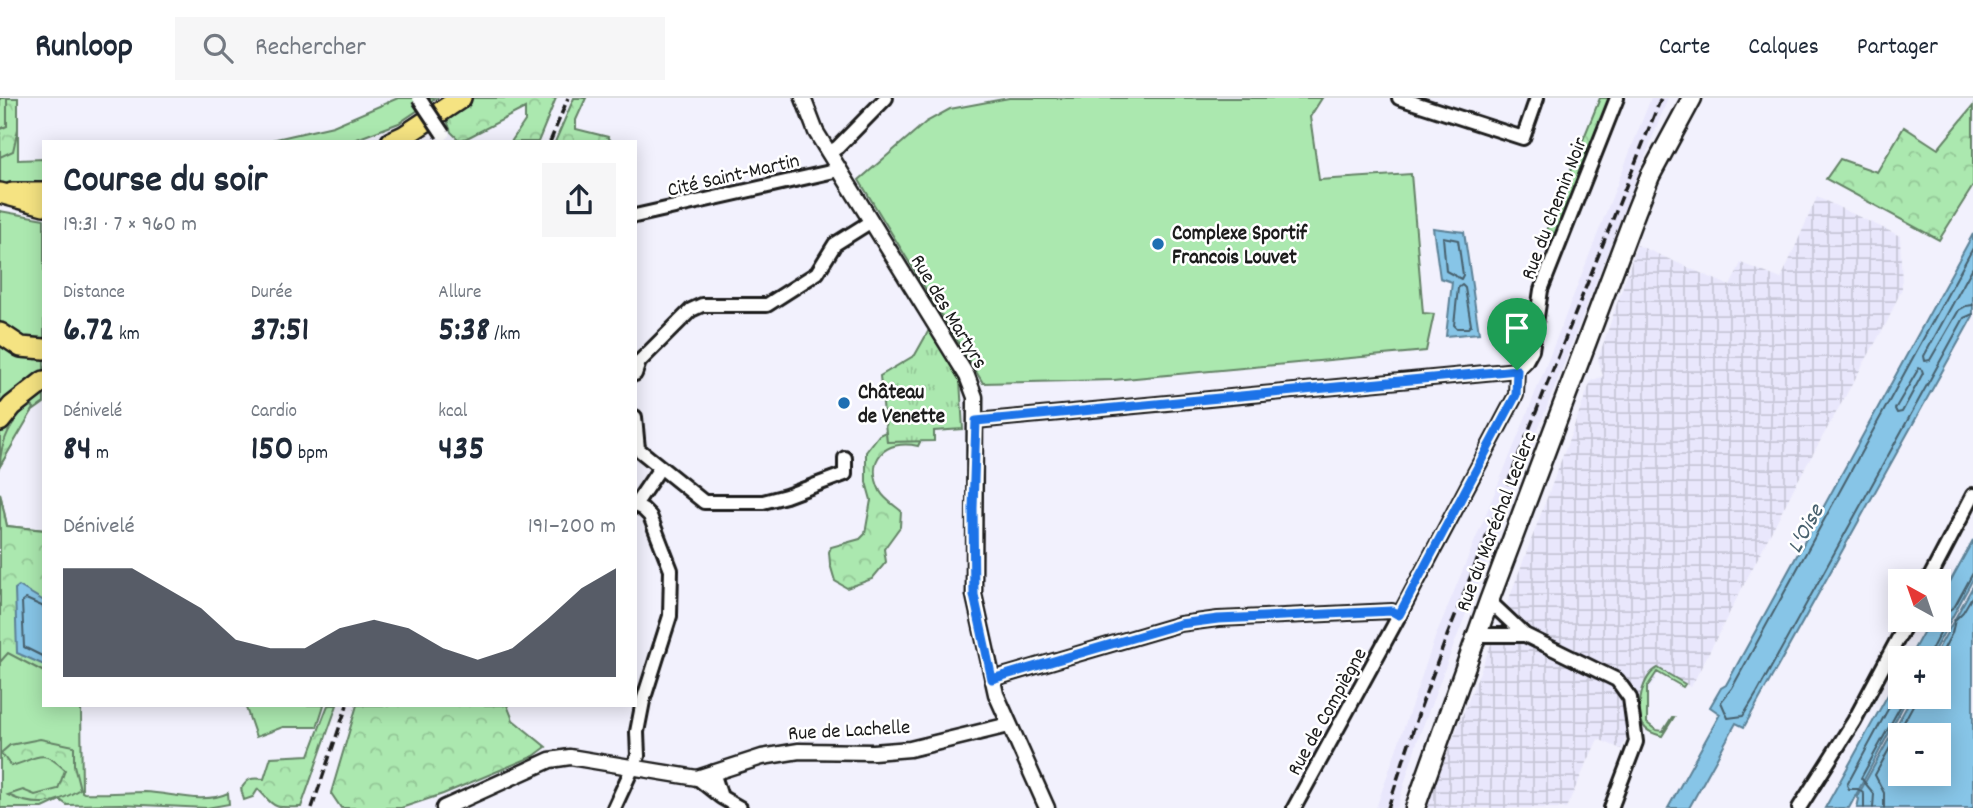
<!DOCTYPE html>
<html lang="fr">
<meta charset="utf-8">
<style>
body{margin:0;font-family:Dekko,sans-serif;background:#f6f6f7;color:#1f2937;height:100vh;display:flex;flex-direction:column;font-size:26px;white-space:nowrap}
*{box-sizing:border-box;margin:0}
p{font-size:23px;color:#747a83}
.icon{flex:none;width:38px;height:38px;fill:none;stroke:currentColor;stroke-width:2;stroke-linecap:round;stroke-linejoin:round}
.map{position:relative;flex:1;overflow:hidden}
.drawer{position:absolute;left:42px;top:42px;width:595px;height:567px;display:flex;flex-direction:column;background:#fff;border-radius:0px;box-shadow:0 4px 18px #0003}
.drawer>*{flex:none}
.needle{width:46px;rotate:320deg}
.controls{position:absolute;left:1888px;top:471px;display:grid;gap:14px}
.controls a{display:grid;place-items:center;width:63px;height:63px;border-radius:0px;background:#fff;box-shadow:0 4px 18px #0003;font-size:35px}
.pin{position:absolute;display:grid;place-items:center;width:60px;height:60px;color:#fff;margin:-72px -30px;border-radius:50% 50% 50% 0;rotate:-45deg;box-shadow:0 0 7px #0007}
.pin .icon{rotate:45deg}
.round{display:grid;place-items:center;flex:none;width:74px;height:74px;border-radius:0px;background:#f6f6f7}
.headline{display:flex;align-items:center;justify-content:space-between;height:119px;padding:0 21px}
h1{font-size:38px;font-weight:800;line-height:52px}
.figures{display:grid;grid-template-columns:repeat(3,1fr);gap:10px;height:119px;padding:7px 21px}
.figures div{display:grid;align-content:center}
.figures b{font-size:35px;font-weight:800}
.figures small{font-size:19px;font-weight:400}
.figures p{font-size:19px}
.chart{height:196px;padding:14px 21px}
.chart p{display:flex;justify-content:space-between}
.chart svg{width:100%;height:126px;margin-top:7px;fill:#111827;opacity:.7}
header{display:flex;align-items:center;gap:42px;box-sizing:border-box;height:98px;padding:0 35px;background:#fff;border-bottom:2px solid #e0e1e3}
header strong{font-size:33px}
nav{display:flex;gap:38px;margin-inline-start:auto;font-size:24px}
.search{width:490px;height:63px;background:#f6f6f7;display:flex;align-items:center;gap:18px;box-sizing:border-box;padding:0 24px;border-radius:0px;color:#747a83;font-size:26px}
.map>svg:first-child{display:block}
.built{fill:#e9e7fc}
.industrial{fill:url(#industrial-grid)}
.grass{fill:#abe8af;stroke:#648266;stroke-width:2}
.forest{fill:url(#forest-crowns);stroke:#648266;stroke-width:2}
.park{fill:url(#park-tufts);stroke:#648266;stroke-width:2}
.water{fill:#87c5e7;stroke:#5c8196;stroke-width:2;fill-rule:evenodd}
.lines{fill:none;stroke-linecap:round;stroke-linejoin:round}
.shore{stroke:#47606d;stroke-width:2}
.minor-casing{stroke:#1c1c1c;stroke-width:18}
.tertiary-casing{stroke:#1c1c1c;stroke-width:19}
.secondary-casing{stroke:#1c1c1c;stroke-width:23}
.primary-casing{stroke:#1c1c1c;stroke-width:24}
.trunk-casing{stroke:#1c1c1c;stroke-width:24}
.minor{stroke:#fff;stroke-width:12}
.tertiary{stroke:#fff;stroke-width:14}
.secondary{stroke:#fff;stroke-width:18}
.primary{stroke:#f5e382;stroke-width:19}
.trunk{stroke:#f5e382;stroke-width:19}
.rail{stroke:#1c1c1c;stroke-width:3.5;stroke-dasharray:10 5;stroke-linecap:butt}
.minor-bridge-casing{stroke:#1c1c1c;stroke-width:18;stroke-linecap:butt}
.minor-bridge{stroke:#fff;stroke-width:12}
.route-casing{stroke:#fff;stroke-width:14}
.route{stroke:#1a73e8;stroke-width:9}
.poi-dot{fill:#1f6fb2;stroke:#fff;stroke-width:2.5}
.labels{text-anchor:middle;stroke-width:5;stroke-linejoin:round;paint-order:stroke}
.street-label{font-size:21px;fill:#1c1c1c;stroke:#fff}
.poi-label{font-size:21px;font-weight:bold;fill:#1c1c1c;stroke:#fff;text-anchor:start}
.water-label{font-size:23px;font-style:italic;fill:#47606d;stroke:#fff}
</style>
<header>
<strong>Runloop</strong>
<div class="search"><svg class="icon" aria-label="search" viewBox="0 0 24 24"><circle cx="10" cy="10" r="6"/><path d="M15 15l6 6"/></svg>Rechercher</div>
<nav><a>Carte</a><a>Calques</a><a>Partager</a></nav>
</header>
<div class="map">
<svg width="1973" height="710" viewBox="0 0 1973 710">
<defs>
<pattern id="industrial-grid" width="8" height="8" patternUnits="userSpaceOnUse" patternTransform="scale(1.75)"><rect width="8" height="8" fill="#e9e7fc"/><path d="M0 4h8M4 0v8" fill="none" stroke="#c7c6d7"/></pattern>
<pattern id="forest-crowns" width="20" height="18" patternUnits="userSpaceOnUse" patternTransform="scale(1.75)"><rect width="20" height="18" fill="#abe8af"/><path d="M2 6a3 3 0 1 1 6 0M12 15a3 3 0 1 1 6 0" fill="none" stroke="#93c696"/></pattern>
<pattern id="park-tufts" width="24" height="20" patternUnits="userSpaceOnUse" patternTransform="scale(1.75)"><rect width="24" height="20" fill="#abe8af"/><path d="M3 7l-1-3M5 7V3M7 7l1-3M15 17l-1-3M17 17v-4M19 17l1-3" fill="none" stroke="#93c696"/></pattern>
</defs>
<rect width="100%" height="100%" fill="#f2f1fd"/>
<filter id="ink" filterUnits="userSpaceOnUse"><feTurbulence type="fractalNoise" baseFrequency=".0143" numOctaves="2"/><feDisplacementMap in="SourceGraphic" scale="14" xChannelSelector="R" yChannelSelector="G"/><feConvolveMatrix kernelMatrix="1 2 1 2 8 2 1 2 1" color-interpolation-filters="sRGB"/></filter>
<g filter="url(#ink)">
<path class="built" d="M1651 0H1668L1455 544 1417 644 1397 710H1376L1436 537 1521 331Z"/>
<path class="industrial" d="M1817 99 1900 138 1902 190 1887 224 1796 386 1691 589 1660 572 1636 615 1621 651 1598 641 1566 710H1425L1504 514 1591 283 1603 278 1598 261 1637 147 1730 188 1741 165 1781 181Z"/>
<path class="grass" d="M0 0H18V62L44 61V85L0 87Z
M398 0H436L399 25 349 44H263L333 28Z
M1009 0H1322L1310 19 1319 82 1411 76 1423 215 1434 216 1426 253 1114 282 983 285 859 82 926 24 950 11Z
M0 113 44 121V305L30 315 0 368Z
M0 395 7 428 44 432V607H81L82 694 84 695C104 696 125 694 145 694 172 695 203 707 228 695L229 706 207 710 120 706 67 707 60 702 43 710H0Z
M245 607H324L317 629H283L256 639Z"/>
<path class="forest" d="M7 0H18V31L13 53 0 59V31L7 28Z
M473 0H556L538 44H511L525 23V10L467 40 459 42 451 34 447 22Z
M574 0H586L576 22V31L608 39 612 44H555Z
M1600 0H1611L1556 141 1549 140 1546 133Z
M1973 8V88L1939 142 1826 81 1840 61 1877 74 1904 29 1938 51Z
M30 306 34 310 0 368C0 344 12 321 30 306Z
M896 329 922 340 918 348C885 341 865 361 880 393 884 401 894 407 901 413L900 429 884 451 886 464 872 481 847 490 835 483 830 466 829 454 831 449 860 441 865 436 871 402 866 384V354L879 337Z
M0 395 7 428 44 432V574L8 555 0 564Z
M1658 570 1685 586 1683 589 1657 574 1647 589V625L1656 632 1663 633 1672 619H1674L1662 638C1655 636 1647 634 1643 627 1635 611 1642 578 1658 570Z
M328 607H337L301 709C271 710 276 710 258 691L253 699 244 702 241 691C249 679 251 680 264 681L271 659 309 657Z
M357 607H507L513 622 546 649 534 658 443 696 401 710H341L331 695Z
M40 641 74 648V667L80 691C55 707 35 710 8 697L23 692 35 697 58 691 65 672C40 648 38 661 11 668L1 655 10 647Z"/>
<path class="park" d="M929 232 960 282 963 331 934 333V343L887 344 880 278 915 257Z"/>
<path class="water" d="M1433 130 1464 134 1479 235 1446 238 1452 184 1440 180Z
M1973 136V218L1744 629 1736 625 1689 710H1668L1720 616 1710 609 1721 590 1726 587Z
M1973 442V481L1930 560H1909L1930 522H1939V504Z
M19 488 44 503V567L17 555 15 491Z
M1973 488V710H1857L1859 701 1857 699 1912 599 1939 598V560H1933ZM1939 637V676H1900V637Z
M1900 575V598L1908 599 1849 710H1825Z"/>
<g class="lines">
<path class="shore" d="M1443 139 1458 142 1463 177 1461 181 1446 173Z
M1973 150 1732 590 1721 604 1728 620 1743 618 1757 595 1964 220 1973 216
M1973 169 1924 258 1925 263 1930 262 1959 212 1966 208 1973 207
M1462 187 1465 190 1471 227 1468 230H1457L1454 227 1458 190Z
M1919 270 1922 272 1923 275 1902 314 1897 315 1895 311Z
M44 509 26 501 22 504 24 549 44 559
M1927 560 1943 529 1944 516 1955 508 1973 475
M1939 560 1952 535 1955 522 1963 514 1973 497
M1864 710V696L1858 691H1849L1847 687 1900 589
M1873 710 1874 696 1861 680 1906 598
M1884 710V695L1875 677 1918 598"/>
<defs>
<path id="minor" d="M1399 0 1523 40 1537 0
M829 55 838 49 886 0
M635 118 839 72
M1517 272 1526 263 1532 252 1541 192 1617 0
M635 276 639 264 691 212 702 207H767L817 175 835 146 870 124
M635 319 638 351 704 404H763L786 398 845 376V360
M976 323 1517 272
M635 407 660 370
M1928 483 1973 397
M1489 503 1525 537
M1477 537H1525L1617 582 1630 600 1636 644 1611 710
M992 581 1180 526 1218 521 1392 513 1400 517
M697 680 721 699 713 674
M721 699 740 710
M614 710 638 658 637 634 643 603 670 518 671 472 650 418 643 411 635 407
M1294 710 1393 529 1516 297 1517 272
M1799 710 1854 623 1908 522"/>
<path id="tertiary" d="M803 0 816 34 967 278 975 299 974 497 996 596 1047 710
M444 710 550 662 570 659 697 680 762 659 799 653 873 654 910 651 1009 627"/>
<path id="secondary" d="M1415 710 1489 503 1636 113 1650 78 1692 0"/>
<path id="primary" d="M391 44 404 38 461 0
M12 95H44"/>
<path id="trunk" d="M0 95 44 107
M0 235 21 249 44 251
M0 323 12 308 44 283"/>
</defs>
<use href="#minor" class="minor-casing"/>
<use href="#tertiary" class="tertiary-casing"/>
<use href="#secondary" class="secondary-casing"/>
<use href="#primary" class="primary-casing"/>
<use href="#trunk" class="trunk-casing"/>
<use href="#minor" class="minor"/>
<use href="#tertiary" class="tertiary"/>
<use href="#secondary" class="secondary"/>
<use href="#primary" class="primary"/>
<use href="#trunk" class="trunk"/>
<path class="rail" d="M550 44 568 0
M312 710 347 607
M1388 710 1420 611 1447 538 1661 0"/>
<defs>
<path id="minor-bridge" d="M419 0 443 36"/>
</defs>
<use href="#minor-bridge" class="minor-bridge-casing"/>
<use href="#minor-bridge" class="minor-bridge"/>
</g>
</g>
<g class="lines" filter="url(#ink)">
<defs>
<path id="route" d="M1517 272 1516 297 1399 517 1392 513 1218 521 1180 526 992 581 974 497 973 410 976 323Z"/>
</defs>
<use href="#route" class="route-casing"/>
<use href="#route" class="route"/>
</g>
<g class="poi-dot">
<circle cx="1158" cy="146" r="7"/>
<circle cx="844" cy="305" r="7"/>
</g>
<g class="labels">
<g class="street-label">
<text transform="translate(733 76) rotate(-13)" y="7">Cité Saint-Martin</text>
<text transform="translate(1553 110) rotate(-69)" y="7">Rue du Chemin Noir</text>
<text transform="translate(950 213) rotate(59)" y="7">Rue des Martyrs</text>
<text transform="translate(1495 423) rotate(-69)" y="7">Rue du Maréchal Leclerc</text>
<text transform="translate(1326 613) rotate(-61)" y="7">Rue de Compiègne</text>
<text transform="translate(849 631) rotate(-3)" y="7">Rue de Lachelle</text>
</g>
<g class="poi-label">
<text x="1172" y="141">Complexe Sportif<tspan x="1172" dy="24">Francois Louvet</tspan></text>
<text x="858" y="300">Château<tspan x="858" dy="24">de Venette</tspan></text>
</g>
<g class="water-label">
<text transform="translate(1804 430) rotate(-61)" y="8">L'Oise</text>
</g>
</g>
</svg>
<div class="controls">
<a><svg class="needle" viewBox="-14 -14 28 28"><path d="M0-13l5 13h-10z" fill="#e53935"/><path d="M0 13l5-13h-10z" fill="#747a83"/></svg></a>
<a>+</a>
<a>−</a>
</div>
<div class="pin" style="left:1517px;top:272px;background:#1e9e55"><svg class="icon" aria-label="arrive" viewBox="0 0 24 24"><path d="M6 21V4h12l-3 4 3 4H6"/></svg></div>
<section class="drawer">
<div class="headline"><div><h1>Course du soir</h1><p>19:31 · 7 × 960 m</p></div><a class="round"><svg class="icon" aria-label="share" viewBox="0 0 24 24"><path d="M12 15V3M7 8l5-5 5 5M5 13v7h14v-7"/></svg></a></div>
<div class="figures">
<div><p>Distance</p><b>6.72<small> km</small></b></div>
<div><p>Durée</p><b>37:51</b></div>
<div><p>Allure</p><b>5:38<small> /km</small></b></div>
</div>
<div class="figures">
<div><p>Dénivelé</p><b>84<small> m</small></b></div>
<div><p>Cardio</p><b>150<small> bpm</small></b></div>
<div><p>kcal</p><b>435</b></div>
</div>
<div class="chart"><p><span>Dénivelé</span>191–200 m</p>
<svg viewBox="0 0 160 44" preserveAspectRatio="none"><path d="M0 44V6L10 6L20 6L30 13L40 20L50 31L60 34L70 34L80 27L90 24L100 27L110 34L120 38L130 34L140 24L150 13L160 6V44z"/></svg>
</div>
</section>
</div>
